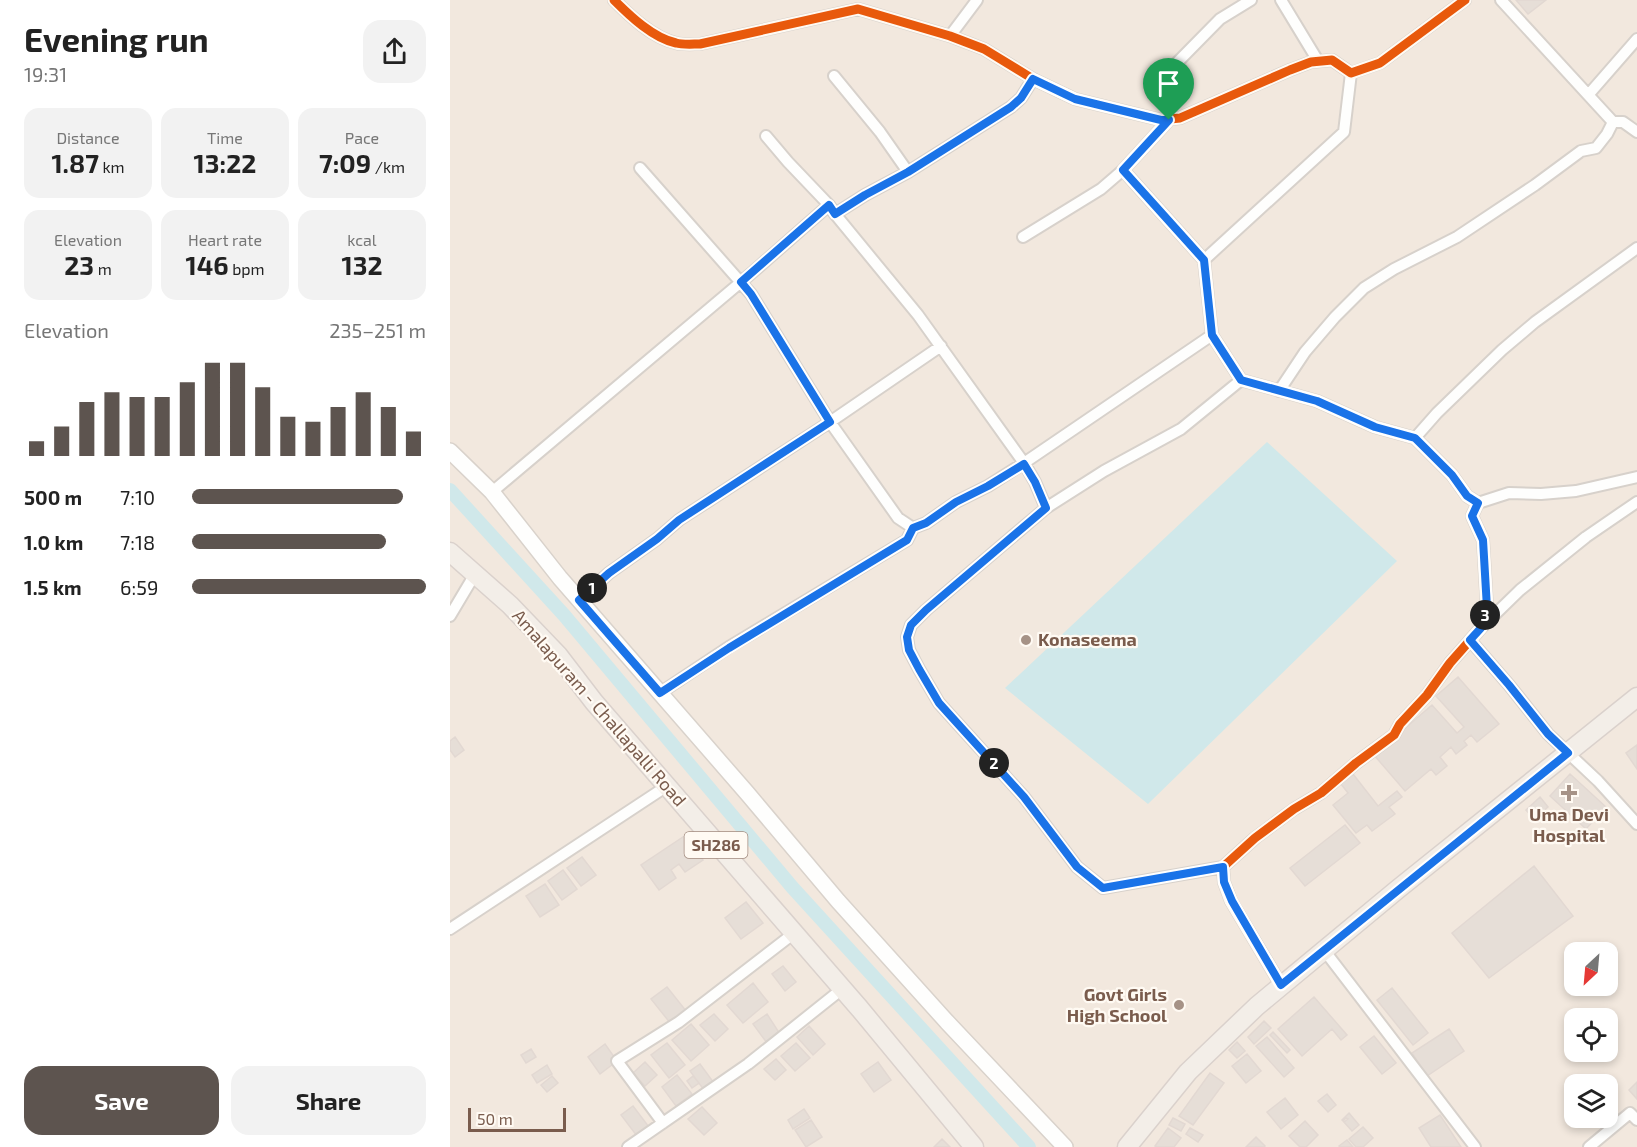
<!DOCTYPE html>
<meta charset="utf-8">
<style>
body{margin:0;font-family:"Exo 2",sans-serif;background:#f2f2f2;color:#222;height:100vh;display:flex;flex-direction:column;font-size:22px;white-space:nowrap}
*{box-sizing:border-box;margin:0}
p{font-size:20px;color:#767676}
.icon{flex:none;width:33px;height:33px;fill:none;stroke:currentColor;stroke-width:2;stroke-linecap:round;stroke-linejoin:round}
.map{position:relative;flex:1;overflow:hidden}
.details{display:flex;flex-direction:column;background:#fff;width:450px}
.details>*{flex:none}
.needle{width:39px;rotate:206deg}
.tools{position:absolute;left:1114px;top:942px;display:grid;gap:12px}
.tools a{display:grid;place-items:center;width:54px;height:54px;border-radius:12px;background:#fff;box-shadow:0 3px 9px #0003;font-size:30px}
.scale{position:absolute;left:18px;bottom:15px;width:98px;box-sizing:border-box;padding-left:6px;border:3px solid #7a5c4d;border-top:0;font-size:16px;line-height:21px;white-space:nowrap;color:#7a5c4d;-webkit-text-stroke:4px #fffaf3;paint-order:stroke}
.pin{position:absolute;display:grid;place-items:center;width:51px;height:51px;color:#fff;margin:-62px -26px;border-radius:50% 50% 50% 0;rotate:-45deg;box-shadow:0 0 6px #0007}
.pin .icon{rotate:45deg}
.km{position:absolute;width:30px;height:30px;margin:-15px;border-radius:50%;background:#222;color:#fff;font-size:16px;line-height:30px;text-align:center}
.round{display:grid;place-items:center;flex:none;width:63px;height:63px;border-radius:18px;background:#f2f2f2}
.headline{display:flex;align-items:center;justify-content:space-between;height:102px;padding:0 24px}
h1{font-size:33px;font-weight:700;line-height:45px}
.stats{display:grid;grid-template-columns:repeat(3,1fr);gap:9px;height:102px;padding:6px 24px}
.stats div{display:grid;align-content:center;border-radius:15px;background:#f2f2f2;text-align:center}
.stats b{font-size:26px;font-weight:700}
.stats small{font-size:16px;font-weight:400}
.stats p{font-size:16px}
.chart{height:168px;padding:12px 24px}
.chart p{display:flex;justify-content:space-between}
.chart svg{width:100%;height:108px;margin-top:6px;stroke:#5d544f;stroke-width:6}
.cta{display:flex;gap:12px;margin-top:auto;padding:12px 24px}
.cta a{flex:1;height:69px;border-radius:18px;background:#5d544f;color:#fff;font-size:24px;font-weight:700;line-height:69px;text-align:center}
.cta a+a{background:#f2f2f2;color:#222}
ul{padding:0 24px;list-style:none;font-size:20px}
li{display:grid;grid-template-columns:96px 72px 1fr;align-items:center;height:45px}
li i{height:15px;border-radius:8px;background:#5d544f}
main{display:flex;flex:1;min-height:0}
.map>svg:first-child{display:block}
.residential{fill:#f2e8de;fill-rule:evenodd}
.water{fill:#d0e8ea}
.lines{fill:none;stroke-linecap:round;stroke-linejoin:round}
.canal{stroke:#d0e8ea;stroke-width:14}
.building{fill:#e6ded7;stroke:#e2d8d2;stroke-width:1.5}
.street-casing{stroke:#d7d1cb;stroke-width:14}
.secondary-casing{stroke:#d9d2cb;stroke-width:18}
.primary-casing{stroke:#dad1cc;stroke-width:21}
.street{stroke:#fefefd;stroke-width:10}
.secondary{stroke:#fefefd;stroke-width:15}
.primary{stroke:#f3eee8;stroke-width:18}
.cycleway-casing{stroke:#fffaf3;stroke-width:13}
.cycleway{stroke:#e8590c;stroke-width:9}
.route-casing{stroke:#fff;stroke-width:12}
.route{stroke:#1a73e8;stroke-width:8}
.poi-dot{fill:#a69286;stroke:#fffaf3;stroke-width:2}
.labels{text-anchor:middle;stroke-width:4.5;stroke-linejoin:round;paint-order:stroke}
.shield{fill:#fffaf3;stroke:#a28b7f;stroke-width:1.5}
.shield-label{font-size:16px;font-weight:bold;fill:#7a5c4d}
.poi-label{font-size:18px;font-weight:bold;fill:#7a5c4d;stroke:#fffaf3;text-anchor:start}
.street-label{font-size:18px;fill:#7a5c4d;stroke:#fffaf3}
</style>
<main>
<section class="details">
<div class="headline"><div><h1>Evening run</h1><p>19:31</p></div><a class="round"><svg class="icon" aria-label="share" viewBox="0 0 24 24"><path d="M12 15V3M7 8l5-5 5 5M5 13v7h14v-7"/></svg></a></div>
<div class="stats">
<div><p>Distance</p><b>1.87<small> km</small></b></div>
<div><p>Time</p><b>13:22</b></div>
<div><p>Pace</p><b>7:09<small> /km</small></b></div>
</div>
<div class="stats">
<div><p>Elevation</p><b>23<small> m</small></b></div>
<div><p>Heart rate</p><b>146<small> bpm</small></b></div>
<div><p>kcal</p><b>132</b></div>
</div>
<div class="chart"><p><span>Elevation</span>235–251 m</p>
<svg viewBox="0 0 160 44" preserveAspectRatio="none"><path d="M5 44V38M15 44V32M25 44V22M35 44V18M45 44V20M55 44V20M65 44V14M75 44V6M85 44V6M95 44V16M105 44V28M115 44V30M125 44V24M135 44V18M145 44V24M155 44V34"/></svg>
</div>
<ul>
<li><b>500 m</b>7:10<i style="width:90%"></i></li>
<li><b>1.0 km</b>7:18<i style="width:83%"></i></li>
<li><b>1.5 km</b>6:59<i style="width:100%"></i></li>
</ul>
<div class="cta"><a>Save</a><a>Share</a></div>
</section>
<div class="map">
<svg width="1187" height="1147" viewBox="0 0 1187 1147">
<rect width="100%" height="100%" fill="#f9f5f0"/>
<path class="residential" d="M0 0H1187V1147H0ZM1125 952H1158V986H1125ZM1125 1018H1158V1052H1125ZM1125 1084H1158V1118H1125Z"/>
<path class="water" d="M817 442 947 561 698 804 555 688Z"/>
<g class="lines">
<path class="canal" d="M0 490 114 615 342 887 579 1147"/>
</g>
<path class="building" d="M1066 0H1096L1078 14Z
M1008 677 1049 724 1027 742 1021 735 1014 741 1017 745 1006 754 1001 747 990 757 997 766 986 775 981 769 955 791 924 755 982 705 1007 733 1014 727 986 696Z
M5 737 14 750 5 757 0 750V741Z
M1187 745V769L1176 753Z
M903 774 928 806 947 791 952 797 939 807 945 814 922 831 917 825 906 833 883 805 898 793 891 784Z
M1120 774 1156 807 1136 829 1100 796Z
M1090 797 1098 807 1084 819 1076 810Z
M895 825 910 843 855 886 840 868Z
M236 835 253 860 235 872 229 864 221 870 226 878 209 890 191 865Z
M132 857 146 875 131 886 117 868Z
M1084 866 1123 916 1039 978 1002 933Z
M113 870 127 889 112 900 98 881Z
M95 884 109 905 90 917 76 896Z
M296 902 313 923 291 939 275 918Z
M333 966 346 982 335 991 322 974Z
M303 983 318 1002 293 1023 277 1005Z
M217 987 237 1012 221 1024 201 999Z
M942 988 978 1033 963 1045 927 1000Z
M864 997 897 1035 891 1040 882 1029 852 1056 828 1029Z
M264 1014 278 1029 265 1041 250 1025Z
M317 1014 330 1034 317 1043 303 1024Z
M814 1021 821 1028 804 1044 798 1037Z
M241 1024 259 1045 241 1061 222 1040Z
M359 1026 375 1044 363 1055 347 1037Z
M999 1029 1014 1051 977 1076 962 1053Z
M823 1032 840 1050 837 1053 820 1035Z
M924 1036 946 1063 932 1074 910 1047Z
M817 1037 844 1068 834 1077 806 1046Z
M787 1042 795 1051 787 1058 779 1050Z
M217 1043 235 1065 219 1078 201 1055Z
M346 1043 360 1058 345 1071 331 1056Z
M155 1044 167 1061 150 1074 138 1057Z
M81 1049 86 1057 76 1063 71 1055Z
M797 1054 811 1071 796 1083 782 1066Z
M326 1059 336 1070 325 1080 314 1069Z
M195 1062 207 1075 195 1086 183 1073Z
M428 1062 441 1080 424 1092 411 1074Z
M250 1064 264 1083 254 1090 240 1071Z
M97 1065 102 1074 87 1083 82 1075Z
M760 1073 774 1083 743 1125 729 1116Z
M227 1075 242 1094 226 1106 212 1087Z
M102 1076 108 1083 97 1092 91 1085Z
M243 1076 249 1083 242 1088 237 1081Z
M1187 1082V1099L1179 1090Z
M877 1094 886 1105 878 1112 868 1101Z
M835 1098 848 1115 831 1129 817 1112Z
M183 1106 199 1127 187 1136 171 1115Z
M252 1107 267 1123 254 1135 238 1119Z
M354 1109 360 1118 343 1129 338 1120Z
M899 1113 909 1125 902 1131 894 1122 898 1119 896 1118 893 1121 892 1120Z
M990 1115 1011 1147H981L969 1128Z
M723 1118 735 1124 731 1131 719 1125Z
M361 1120 372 1137 356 1147 345 1130Z
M855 1121 868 1135 856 1147H850L839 1136Z
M913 1127 923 1138 913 1147H906L899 1139Z
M718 1128 731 1138 724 1147H707L705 1146Z
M740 1128 753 1135 748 1142 736 1134Z
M806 1137 815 1146 814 1147H796Z
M492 1139 500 1147H484Z
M897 1140 903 1147H890L889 1146Z"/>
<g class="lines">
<defs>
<path id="street" d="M164 0C180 16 203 38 226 43 233 45 243 44 250 44L408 9 500 36 534 49 583 79 625 99 711 120 730 118 840 70 861 62 882 60 901 73 930 63 1015 0
M831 0 868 61
M1051 0 1163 122H1173L1187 132
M500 36 527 0
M384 76 430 132 458 172
M708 82 770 19 801 0
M1139 94 1187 39
M719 120 673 170 754 260 762 335 791 380 867 401 925 427 965 438 1002 475 1017 496 1028 503 1022 516 1033 540 1037 608 1031 628 1000 663 977 695 950 724 944 735 906 763 871 793 844 809 805 838 773 867 774 882 781 901 831 985
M316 136 338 162 379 205 385 214 468 315 574 463 762 335
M190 168 301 294 380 422 448 518 463 528 476 523 506 502 538 486 574 463 585 482 596 508
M385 214 415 195 458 172 561 107 571 98 583 79
M573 237 651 189 673 170
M754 260 894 132 901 73
M829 391 855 352 885 317 914 288 944 269 1007 237 1085 185 1131 151 1146 148 1157 134 1163 122
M965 438 987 413 1052 350 1085 322 1187 248
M42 492 304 271 379 205
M1028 503 1059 493 1091 494 1126 491 1187 477
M129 600 159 573 207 539 229 520 380 422 491 346
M0 616 25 574
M1033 626 1070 590 1136 537 1187 502
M1020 640 1059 685 1098 734 1148 781 1187 824
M210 693 279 647 457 540 463 528
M773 867 653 888 627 867 574 797 489 703 469 669 459 650 457 637 461 625 476 610 596 508 654 471 731 429 791 380
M0 929 217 786
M874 950 1025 1147
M213 1123 167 1061 229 1022 343 934
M178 1147 298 1064 392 989
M1139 1147 1180 1113 1187 1120"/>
<path id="secondary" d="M0 451 42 492 110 578 297 793 388 901 497 1022 615 1147"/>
<path id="primary" d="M0 552 60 605 108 655 144 702 410 1009 524 1147
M677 1147 738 1072 807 1006 948 889 1187 697"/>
</defs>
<use href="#street" class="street-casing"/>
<use href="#secondary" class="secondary-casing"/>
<use href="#primary" class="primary-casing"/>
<use href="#street" class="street"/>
<use href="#secondary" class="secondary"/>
<use href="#primary" class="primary"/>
<defs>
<path id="cycleway" d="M164 0C180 16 203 38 226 43 233 45 243 44 250 44L408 9 500 36 534 49 583 79 625 99 711 120 730 118 840 70 861 62 882 60 901 73 930 63 1015 0
M719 120 673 170 754 260 762 335 791 380 867 401 925 427 965 438 1002 475 1017 496 1028 503 1022 516 1033 540 1037 608 1031 628 1000 663 977 695 950 724 944 735 906 763 871 793 844 809 805 838 773 867 774 882 781 901 831 985"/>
</defs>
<use href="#cycleway" class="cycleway-casing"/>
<use href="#cycleway" class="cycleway"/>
</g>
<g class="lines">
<defs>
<path id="route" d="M583 79 625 99 711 120H719L673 170 754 260 762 335 791 380 867 401 925 427 965 438 1002 475 1017 496 1028 503 1022 516 1033 540 1037 608 1031 628 1020 640 1059 685 1098 734 1118 753 831 985 782 901 774 882 773 867 653 888 627 867 574 797 489 703 469 669 459 650 457 637 461 625 476 610 596 508 585 482 574 464 538 486 506 502 476 523 463 528 457 540 279 648 210 693 129 600 159 573 207 539 229 520 380 422 301 294 291 282 379 205 385 214 415 195 458 172 561 107 571 98Z"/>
</defs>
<use href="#route" class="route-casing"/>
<use href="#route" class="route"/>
</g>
<g class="poi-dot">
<circle cx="576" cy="640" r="6"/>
<path d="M1116 784h6v6h6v6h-6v6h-6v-6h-6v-6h6z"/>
<circle cx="729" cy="1005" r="6"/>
</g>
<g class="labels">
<rect class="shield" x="234.5" y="832" width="63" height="26" rx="4.5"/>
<g class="shield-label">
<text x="266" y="851">SH286</text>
</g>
<g class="poi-label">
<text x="588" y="646">Konaseema</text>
<text x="1119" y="821" text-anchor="middle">Uma Devi<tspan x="1119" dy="21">Hospital</tspan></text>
<text x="717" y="1001" text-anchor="end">Govt Girls<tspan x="717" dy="21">High School</tspan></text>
</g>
<g class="street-label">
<text transform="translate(149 708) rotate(49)" y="6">Amalapuram - Challapalli Road</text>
</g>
</g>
</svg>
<div class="tools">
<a><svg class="needle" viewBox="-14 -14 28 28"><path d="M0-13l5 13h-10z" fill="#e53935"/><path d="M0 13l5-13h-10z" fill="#767676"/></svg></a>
<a><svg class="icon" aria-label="locate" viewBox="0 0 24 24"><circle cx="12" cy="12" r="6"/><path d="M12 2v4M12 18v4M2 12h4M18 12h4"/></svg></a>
<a><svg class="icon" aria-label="layers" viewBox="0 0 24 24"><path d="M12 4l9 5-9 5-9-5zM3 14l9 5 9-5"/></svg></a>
</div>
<div class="scale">50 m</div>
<div class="pin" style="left:719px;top:120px;background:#1e9e55"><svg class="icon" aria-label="arrive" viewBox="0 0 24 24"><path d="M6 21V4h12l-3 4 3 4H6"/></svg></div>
<b class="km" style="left:142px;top:588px">1</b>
<b class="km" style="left:544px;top:763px">2</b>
<b class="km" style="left:1035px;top:615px">3</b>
</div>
</main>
